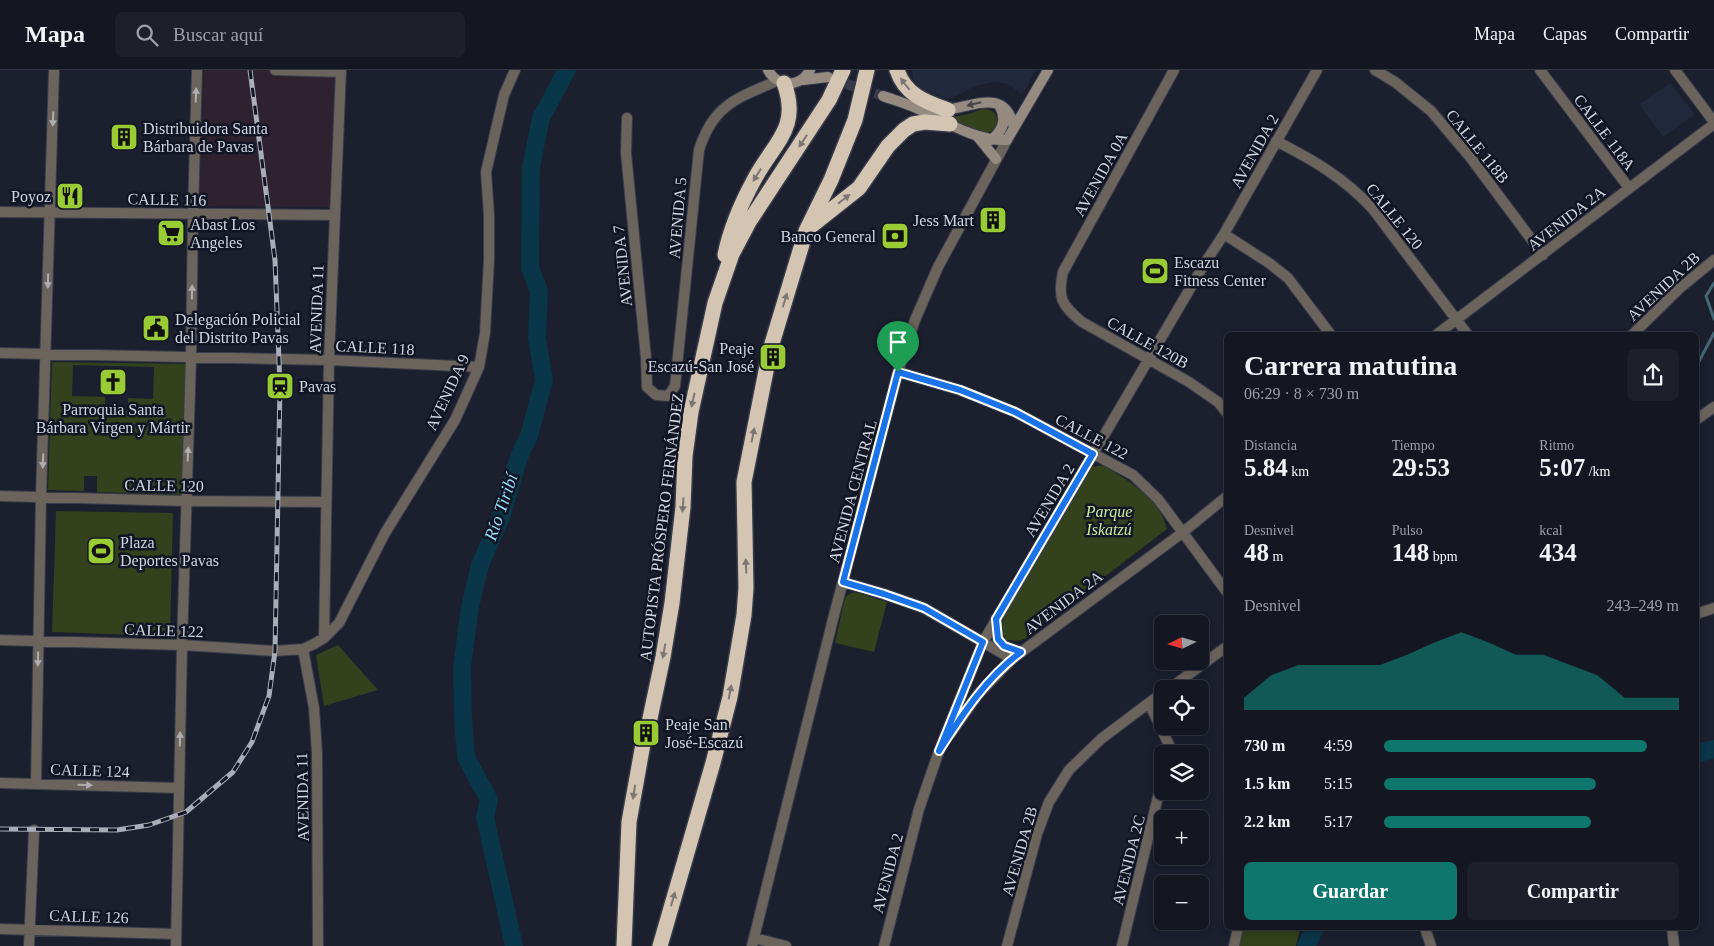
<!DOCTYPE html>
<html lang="es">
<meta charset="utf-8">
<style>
body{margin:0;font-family:"Times New Roman",serif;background:#1d202a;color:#f1f3f6;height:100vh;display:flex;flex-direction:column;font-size:19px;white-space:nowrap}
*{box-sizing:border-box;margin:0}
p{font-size:16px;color:#9d9fa5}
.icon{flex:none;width:28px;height:28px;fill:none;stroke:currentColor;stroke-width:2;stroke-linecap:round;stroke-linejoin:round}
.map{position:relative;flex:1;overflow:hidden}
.sheet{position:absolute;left:1224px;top:262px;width:475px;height:598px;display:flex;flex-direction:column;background:#141722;border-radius:8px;box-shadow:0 2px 8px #0003,0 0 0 1px #333640}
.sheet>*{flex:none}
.needle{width:32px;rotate:265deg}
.controls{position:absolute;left:1154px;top:545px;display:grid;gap:10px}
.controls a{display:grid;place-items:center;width:55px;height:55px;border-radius:8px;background:#141722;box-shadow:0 2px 8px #0003,0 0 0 1px #333640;font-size:25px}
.pin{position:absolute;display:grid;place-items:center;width:42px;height:42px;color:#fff;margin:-51px -21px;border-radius:50% 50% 50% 0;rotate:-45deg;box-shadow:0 0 5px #0007}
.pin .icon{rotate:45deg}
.round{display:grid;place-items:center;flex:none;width:52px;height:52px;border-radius:8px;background:#1d202a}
.head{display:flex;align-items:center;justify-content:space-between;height:85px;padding:0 20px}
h1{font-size:28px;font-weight:600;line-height:38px}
.metrics{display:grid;grid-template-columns:repeat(3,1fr);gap:8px;height:85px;padding:5px 20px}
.metrics div{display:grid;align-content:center}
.metrics b{font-size:25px;font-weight:600}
.metrics small{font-size:14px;font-weight:400}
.metrics p{font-size:14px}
.chart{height:140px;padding:10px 20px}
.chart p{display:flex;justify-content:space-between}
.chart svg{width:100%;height:90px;margin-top:5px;fill:#0f766e;opacity:.7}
.primary-button{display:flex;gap:10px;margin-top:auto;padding:10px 20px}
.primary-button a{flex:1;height:58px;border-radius:8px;background:#0f766e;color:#fff;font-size:20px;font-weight:600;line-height:58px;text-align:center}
.primary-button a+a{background:#1d202a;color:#f1f3f6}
ul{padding:0 20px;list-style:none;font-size:16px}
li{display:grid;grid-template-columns:80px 60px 1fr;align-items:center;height:38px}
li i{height:12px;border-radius:6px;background:#0f766e}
header{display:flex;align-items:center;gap:30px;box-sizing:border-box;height:70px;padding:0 25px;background:#141722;border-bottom:1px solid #333640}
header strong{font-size:24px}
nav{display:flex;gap:28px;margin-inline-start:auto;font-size:18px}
.search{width:350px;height:45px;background:#1d202a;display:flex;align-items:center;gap:12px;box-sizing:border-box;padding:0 18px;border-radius:8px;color:#9d9fa5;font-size:19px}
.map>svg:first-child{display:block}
.built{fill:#22283c}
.industrial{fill:#2e2230}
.green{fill:#33411d;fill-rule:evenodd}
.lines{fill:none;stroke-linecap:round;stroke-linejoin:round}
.stream{stroke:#456675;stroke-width:3}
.river{stroke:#093648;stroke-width:18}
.secondary-tunnel{stroke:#363a49;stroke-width:10;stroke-dasharray:10 5;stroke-linecap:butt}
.highway-tunnel{stroke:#363a49;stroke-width:15;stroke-dasharray:15 8;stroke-linecap:butt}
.street-casing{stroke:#383c4a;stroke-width:12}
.secondary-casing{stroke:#383c4a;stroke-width:12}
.highway-casing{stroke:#383c4a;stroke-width:18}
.street{stroke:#6a645d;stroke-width:10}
.secondary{stroke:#958b80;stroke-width:10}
.highway{stroke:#d4c5b3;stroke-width:15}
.rail-casing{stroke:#a9adb8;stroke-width:5}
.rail{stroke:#121624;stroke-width:3;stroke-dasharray:9;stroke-linecap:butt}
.oneway{fill:#7d7673}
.oneway2{fill:#adadb2}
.oneway3{fill:#464549}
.route-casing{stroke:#fff;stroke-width:10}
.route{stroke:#1a73e8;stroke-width:6}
.labels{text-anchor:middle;stroke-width:5;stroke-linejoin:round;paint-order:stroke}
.poi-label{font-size:16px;fill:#d1d5df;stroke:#121624;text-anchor:start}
.street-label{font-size:16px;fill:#d1d5df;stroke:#121624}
.park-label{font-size:16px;font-style:italic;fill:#cbeaa1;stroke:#121624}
.water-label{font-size:18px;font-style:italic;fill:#98dbfa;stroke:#121624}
</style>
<header>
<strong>Mapa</strong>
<div class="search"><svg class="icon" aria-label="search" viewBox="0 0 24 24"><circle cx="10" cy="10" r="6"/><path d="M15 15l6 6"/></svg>Buscar aquí</div>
<nav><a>Mapa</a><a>Capas</a><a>Compartir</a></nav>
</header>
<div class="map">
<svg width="1714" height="876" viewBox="0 0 1714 876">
<rect width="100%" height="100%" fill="#1b1f2e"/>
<path class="built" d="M912 0H1036L1022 24 1008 14 993 12 975 16 954 27 947 29 921 19 913 9Z
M1670 13 1695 44 1663 67 1639 34Z"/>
<path class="industrial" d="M204 0H336L329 137 199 136Z"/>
<path class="green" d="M982 39C995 38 1001 48 995 59L988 63 980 62 947 48 969 44Z
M52 292 186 294 182 425 97 422V406H84V421L48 420ZM73 295 154 297 153 329 128 328V341H105V327L72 326Z
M1103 395C1127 410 1160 428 1167 459L1039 557C1026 570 1023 572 1006 570L1000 558 1012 531 1092 397Z
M56 441 173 443 170 566 52 562Z
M854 522 887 532 874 582 835 573 844 532 846 526Z
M338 575 378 620 324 636 316 585Z
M1244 858H1300L1296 876H1239Z"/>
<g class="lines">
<path class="stream" d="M1714 213 1706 226 1714 249
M1696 297 1714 263"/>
<path class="river" d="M1696 684 1714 679
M514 876 485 747 489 730 466 687 463 649 462 597 470 537 480 495 501 447 519 387 529 366 544 310 537 268 539 221 530 198 531 97 541 48 567 0
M1306 876 1315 858"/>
<path class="secondary-tunnel" d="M832 9 883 26"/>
<path class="highway-tunnel" d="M643 674 649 653"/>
<defs>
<path id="street" d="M275 0 341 2
M1174 0 1063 202C1057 229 1062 235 1082 252L1189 312 1218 332 1226 342
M1375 0 1395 12 1431 41 1470 87 1543 185
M1540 0 1629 118
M1675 0 1714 52
M627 48 626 83 646 288 647 317 656 325 668 326 675 316 699 80C713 35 737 28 777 11
M1276 71C1313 90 1343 107 1372 138L1468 265
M0 142 334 145
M1224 164 1269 193 1288 208 1331 265
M1436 265 1714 54
M1632 265 1680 218 1714 190
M0 283 329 290 479 297
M898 302 960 320 1015 342 1133 405 1158 429 1226 521
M1696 350 1714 337
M0 426 186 431 326 432
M843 512 884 524 924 538 1012 589
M1696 544 1714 538
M996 549 998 569 1004 576 1021 582
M324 568 329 290 341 0
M0 570 182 575 275 581 303 579 314 574 324 568 339 553 385 463 455 350 479 297 485 263 489 190V145L486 102 504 25 515 0
M303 579 314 638 317 683 318 876
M1169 619 1226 577
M1149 633 1170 677 1168 684
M950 664 979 623 1012 589 1182 463 1226 427
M0 713 179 718
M36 714 41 427 54 0
M1425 858 1431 876
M1672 858 1674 876
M0 859 176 864
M754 868 786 876
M29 876 34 760
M176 876 182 575 191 288 193 144 197 0
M752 876 833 549 898 302 915 250 938 197 1007 70
M884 876 919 739 939 681 983 572 1205 193 1224 164 1317 0
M1007 876 1037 764 1049 732 1069 700 1101 669 1162 623
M1122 876 1162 710
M1234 876 1238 858"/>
<path id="secondary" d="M768 0C778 18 800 18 810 0
M803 10 828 7
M883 26C894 30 905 33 916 38 945 51 974 71 1007 70L1048 0
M943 40C970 39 1005 15 1014 58
M977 66 996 89
M991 70C1003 61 1007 50 1000 37"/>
<path id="highway" d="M897 0C905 25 926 32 948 40
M811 156 859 118 888 76 904 60 913 54 925 52 950 54
M725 185C730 160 741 134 754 110 773 73 801 59 784 13
M771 277 806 161 831 110 855 50 867 0
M649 653 663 587 672 533 683 437 685 386 691 342 715 233 732 184 749 152 829 30 843 0
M624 876 629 752 643 674
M660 876 713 693 730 627 744 545 746 518 744 412 767 296"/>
</defs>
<use href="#street" class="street-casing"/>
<use href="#secondary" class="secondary-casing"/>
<use href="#highway" class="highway-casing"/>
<use href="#street" class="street"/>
<use href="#secondary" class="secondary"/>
<use href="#highway" class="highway"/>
<defs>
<path id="rail" d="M0 759 117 760 149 755 186 742 233 702 252 672 269 626 275 581 280 316 275 190 250 0"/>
</defs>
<use href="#rail" class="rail-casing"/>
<use href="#rail" class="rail"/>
</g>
<defs><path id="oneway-solid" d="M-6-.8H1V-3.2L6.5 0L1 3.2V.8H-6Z" transform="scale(1.25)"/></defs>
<g class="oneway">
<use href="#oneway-solid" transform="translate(905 14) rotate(-128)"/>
<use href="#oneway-solid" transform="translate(803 71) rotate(123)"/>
<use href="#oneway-solid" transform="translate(757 105) rotate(122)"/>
<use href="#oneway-solid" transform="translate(844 129) rotate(-38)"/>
<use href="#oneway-solid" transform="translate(785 230) rotate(-73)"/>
<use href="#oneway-solid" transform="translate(693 330) rotate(103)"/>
<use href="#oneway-solid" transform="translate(753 365) rotate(-79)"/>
<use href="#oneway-solid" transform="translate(683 435) rotate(94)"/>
<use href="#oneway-solid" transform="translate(746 496) rotate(-92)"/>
<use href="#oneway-solid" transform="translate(664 581) rotate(100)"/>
<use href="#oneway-solid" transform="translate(730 622) rotate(-79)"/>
<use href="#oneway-solid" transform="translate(634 722) rotate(99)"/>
<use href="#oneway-solid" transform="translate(673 829) rotate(-74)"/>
</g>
<g class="oneway2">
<use href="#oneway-solid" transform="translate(196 25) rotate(-88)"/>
<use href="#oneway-solid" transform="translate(53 49) rotate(92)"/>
<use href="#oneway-solid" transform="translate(48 211) rotate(91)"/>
<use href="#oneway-solid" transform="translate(192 222) rotate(-89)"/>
<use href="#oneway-solid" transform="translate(188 384) rotate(-88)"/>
<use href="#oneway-solid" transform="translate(43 391) rotate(92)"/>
<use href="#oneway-solid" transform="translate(38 589) rotate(91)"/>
<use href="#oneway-solid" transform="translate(180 669) rotate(-89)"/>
<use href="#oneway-solid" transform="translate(85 715) rotate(2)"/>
</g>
<use class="oneway3" href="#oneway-solid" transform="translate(974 34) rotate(166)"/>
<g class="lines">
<defs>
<path id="route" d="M898 302 960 320 1015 342 1093 384 996 549 998 569 1004 576 1021 582C986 608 962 645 939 681L983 572 924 538 884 524 843 512Z"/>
</defs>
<use href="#route" class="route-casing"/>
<use href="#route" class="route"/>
</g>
<defs>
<symbol id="building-square" viewBox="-11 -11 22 22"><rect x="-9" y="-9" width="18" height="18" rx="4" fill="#99cb35" stroke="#121624"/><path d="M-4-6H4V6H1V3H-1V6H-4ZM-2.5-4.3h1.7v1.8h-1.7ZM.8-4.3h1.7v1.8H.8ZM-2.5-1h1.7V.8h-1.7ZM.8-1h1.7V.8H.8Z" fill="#111"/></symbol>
<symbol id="restaurant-square" viewBox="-11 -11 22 22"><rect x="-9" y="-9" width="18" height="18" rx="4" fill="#99cb35" stroke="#121624"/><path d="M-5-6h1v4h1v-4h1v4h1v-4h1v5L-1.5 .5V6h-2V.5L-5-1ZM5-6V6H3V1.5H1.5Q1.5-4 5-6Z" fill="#111"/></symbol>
<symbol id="supermarket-square" viewBox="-11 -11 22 22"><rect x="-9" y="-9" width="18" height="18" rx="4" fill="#99cb35" stroke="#121624"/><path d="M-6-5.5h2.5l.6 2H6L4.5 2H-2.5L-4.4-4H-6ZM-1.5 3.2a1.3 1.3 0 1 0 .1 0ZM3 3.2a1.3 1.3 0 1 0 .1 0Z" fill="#111"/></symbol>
<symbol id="bank-square" viewBox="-11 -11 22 22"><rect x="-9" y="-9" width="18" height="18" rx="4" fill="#99cb35" stroke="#121624"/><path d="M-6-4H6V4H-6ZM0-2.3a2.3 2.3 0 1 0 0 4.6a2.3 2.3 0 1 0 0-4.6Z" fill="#111"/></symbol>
<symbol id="stadium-square" viewBox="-11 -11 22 22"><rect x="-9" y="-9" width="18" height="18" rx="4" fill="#99cb35" stroke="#121624"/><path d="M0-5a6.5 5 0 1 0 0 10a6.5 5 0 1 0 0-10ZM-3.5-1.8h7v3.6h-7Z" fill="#111"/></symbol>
<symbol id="civic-square" viewBox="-11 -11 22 22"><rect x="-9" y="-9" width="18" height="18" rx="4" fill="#99cb35" stroke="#121624"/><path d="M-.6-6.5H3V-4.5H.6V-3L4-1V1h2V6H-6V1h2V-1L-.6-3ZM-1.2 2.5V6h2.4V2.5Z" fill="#111"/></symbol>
<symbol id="church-square" viewBox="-11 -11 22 22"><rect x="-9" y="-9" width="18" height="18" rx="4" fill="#99cb35" stroke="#121624"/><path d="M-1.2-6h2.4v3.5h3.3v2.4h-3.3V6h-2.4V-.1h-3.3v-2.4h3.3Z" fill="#111"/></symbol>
<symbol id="station-square" viewBox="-11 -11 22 22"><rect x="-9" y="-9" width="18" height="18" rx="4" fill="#99cb35" stroke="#121624"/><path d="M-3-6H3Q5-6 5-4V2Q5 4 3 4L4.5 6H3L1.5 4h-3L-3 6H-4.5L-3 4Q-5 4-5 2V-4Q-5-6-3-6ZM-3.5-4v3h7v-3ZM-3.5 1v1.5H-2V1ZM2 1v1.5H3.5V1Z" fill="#111"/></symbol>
</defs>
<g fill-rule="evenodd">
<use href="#building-square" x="108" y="51" width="32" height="32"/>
<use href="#restaurant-square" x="54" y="110" width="32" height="32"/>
<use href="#building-square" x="977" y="134" width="32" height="32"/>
<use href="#supermarket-square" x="155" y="147" width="32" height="32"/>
<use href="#bank-square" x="879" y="150" width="32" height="32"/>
<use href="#stadium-square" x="1139" y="185" width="32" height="32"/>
<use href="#civic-square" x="140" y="242" width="32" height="32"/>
<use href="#building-square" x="757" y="271" width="32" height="32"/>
<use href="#church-square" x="97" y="296" width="32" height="32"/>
<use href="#station-square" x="264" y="300" width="32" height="32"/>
<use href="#stadium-square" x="85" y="465" width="32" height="32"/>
<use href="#building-square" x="630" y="647" width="32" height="32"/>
</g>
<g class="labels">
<g class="poi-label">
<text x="143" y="64">Distribuidora Santa<tspan x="143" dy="18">Bárbara de Pavas</tspan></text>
<text x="51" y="132" text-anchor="end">Poyoz</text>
<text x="974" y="156" text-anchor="end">Jess Mart</text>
<text x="190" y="160">Abast Los<tspan x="190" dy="18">Angeles</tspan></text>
<text x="876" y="172" text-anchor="end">Banco General</text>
<text x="1174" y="198">Escazu<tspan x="1174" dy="18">Fitness Center</tspan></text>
<text x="175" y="255">Delegación Policial<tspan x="175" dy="18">del Distrito Pavas</tspan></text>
<text x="754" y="284" text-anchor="end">Peaje<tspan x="754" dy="18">Escazú-San José</tspan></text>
<text x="299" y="322">Pavas</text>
<text x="113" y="345" text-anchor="middle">Parroquia Santa<tspan x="113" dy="18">Bárbara Virgen y Mártir</tspan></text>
<text x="120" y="478">Plaza<tspan x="120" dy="18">Deportes Pavas</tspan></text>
<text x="665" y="660">Peaje San<tspan x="665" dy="18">José-Escazú</tspan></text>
</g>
<g class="street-label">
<text transform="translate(1605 62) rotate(53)" y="6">CALLE 118A</text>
<text transform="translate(1478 76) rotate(51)" y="6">CALLE 118B</text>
<text transform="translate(1254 81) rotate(-61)" y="6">AVENIDA 2</text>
<text transform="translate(1100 104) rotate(-61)" y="6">AVENIDA 0A</text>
<text transform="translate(167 129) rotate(1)" y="6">CALLE 116</text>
<text transform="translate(1395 146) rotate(51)" y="6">CALLE 120</text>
<text transform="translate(677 148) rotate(-85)" y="6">AVENIDA 5</text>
<text transform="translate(1566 148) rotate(-38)" y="6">AVENIDA 2A</text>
<text transform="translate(622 196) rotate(-96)" y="6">AVENIDA 7</text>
<text transform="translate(1663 216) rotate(-43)" y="6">AVENIDA 2B</text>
<text transform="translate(316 239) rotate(-88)" y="6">AVENIDA 11</text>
<text transform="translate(1148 272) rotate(29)" y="6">CALLE 120B</text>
<text transform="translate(375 277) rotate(3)" y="6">CALLE 118</text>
<text transform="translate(447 322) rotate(-65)" y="6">AVENIDA 9</text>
<text transform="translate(1092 366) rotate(28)" y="6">CALLE 122</text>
<text transform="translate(164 415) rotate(1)" y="6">CALLE 120</text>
<text transform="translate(852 421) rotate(-75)" y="6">AVENIDA CENTRAL</text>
<text transform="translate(1049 430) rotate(-59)" y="6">AVENIDA 2</text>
<text transform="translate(661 457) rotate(-83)" y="6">AUTOPISTA PRÓSPERO FERNÁNDEZ</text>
<text transform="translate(1063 532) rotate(-37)" y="6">AVENIDA 2A</text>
<text transform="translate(164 560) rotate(2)" y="6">CALLE 122</text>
<text transform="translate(90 700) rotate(2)" y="6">CALLE 124</text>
<text transform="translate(302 727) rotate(-91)" y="6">AVENIDA 11</text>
<text transform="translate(1019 781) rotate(-74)" y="6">AVENIDA 2B</text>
<text transform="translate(1128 790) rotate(-76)" y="6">AVENIDA 2C</text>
<text transform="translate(887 803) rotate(-75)" y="6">AVENIDA 2</text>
<text transform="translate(89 846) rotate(2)" y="6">CALLE 126</text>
</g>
<g class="park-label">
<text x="1109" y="447">Parque<tspan x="1109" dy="18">Iskatzú</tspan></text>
</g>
<g class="water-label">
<text transform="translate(501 437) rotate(-71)" y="6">Río Tiribí</text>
</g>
</g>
</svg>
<div class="controls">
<a><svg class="needle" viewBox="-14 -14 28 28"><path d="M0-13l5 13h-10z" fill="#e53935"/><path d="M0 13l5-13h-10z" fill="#9d9fa5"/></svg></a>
<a><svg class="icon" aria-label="locate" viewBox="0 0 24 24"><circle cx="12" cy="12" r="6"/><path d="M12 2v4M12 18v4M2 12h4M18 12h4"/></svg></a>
<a><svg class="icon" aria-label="layers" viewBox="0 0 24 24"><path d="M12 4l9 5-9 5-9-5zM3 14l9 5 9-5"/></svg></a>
<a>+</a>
<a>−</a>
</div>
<div class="pin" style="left:898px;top:302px;background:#1e9e55"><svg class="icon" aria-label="arrive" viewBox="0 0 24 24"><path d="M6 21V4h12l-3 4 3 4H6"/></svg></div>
<section class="sheet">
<div class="head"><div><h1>Carrera matutina</h1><p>06:29 · 8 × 730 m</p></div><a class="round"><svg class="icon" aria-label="share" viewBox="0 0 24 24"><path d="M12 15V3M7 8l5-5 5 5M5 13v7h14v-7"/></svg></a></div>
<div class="metrics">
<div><p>Distancia</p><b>5.84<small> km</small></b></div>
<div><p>Tiempo</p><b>29:53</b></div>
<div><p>Ritmo</p><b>5:07<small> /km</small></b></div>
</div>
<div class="metrics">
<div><p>Desnivel</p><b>48<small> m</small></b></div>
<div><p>Pulso</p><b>148<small> bpm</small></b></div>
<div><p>kcal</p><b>434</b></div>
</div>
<div class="chart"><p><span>Desnivel</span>243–249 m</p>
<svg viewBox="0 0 160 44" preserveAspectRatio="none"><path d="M0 44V38L10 27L20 22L30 22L40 22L50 22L60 17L70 11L80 6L90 11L100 17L110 17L120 22L130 27L140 38L150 38L160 38V44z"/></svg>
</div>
<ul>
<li><b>730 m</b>4:59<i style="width:89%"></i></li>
<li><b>1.5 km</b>5:15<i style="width:72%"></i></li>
<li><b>2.2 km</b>5:17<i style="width:70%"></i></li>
</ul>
<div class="primary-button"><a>Guardar</a><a>Compartir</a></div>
</section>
</div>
